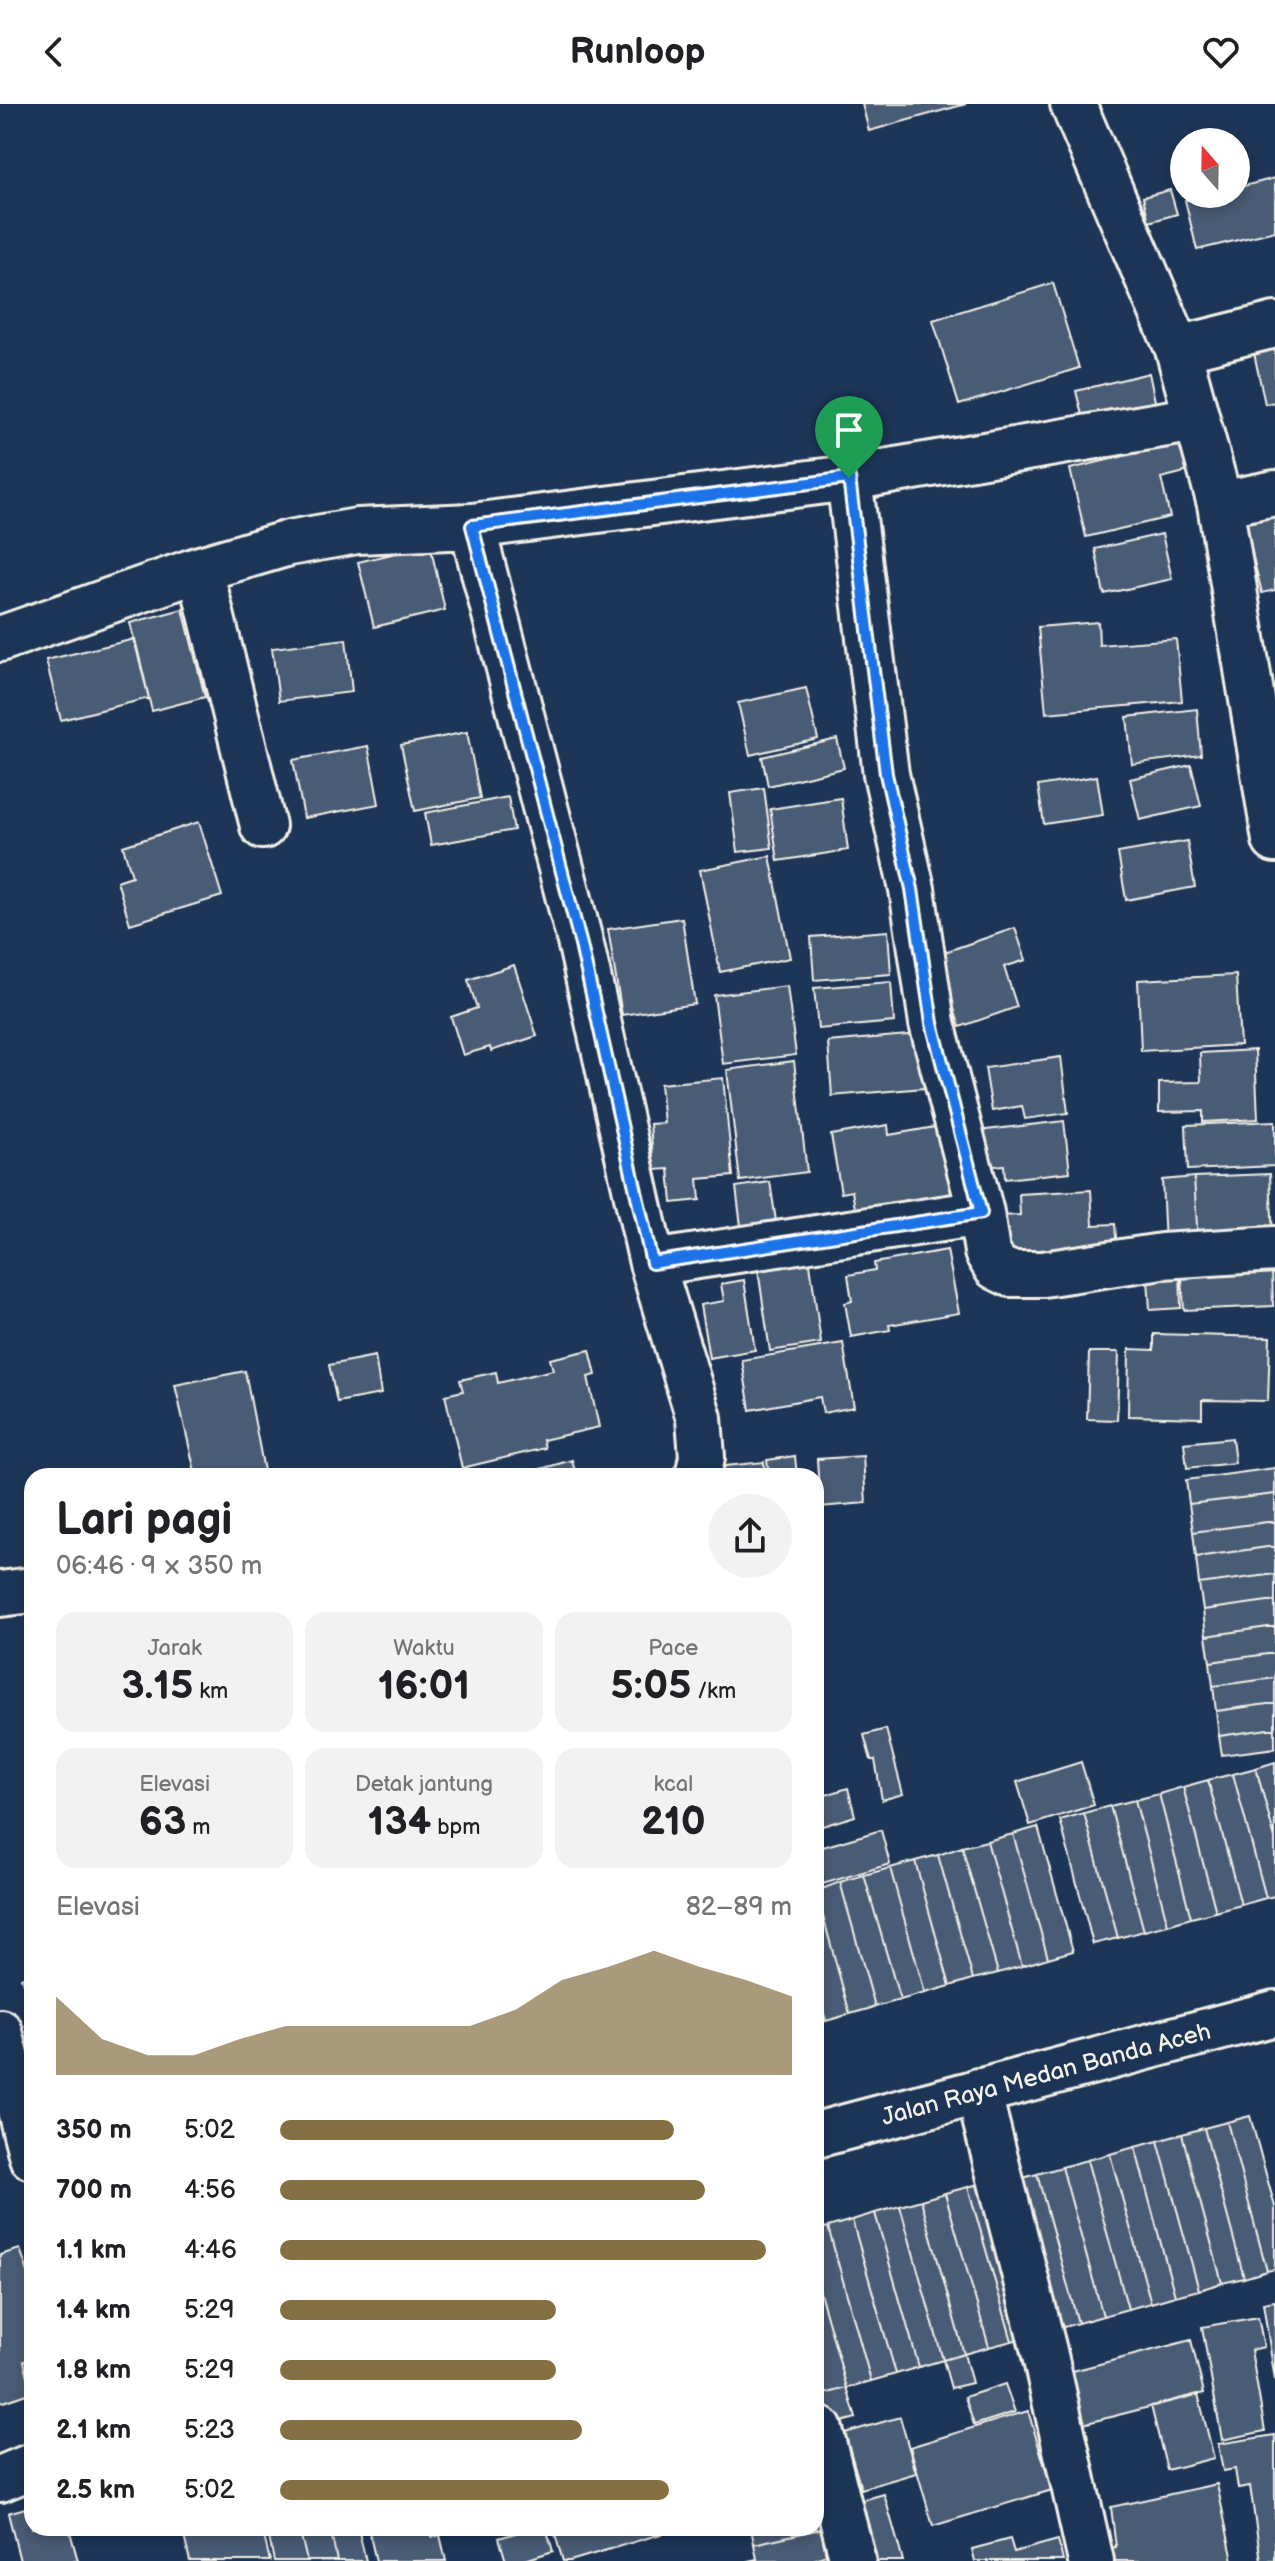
<!DOCTYPE html>
<html lang="id">
<meta charset="utf-8">
<style>
body{margin:0;font-family:"Balsamiq Sans",sans-serif;background:#f2f2f2;color:#202124;height:100vh;display:flex;flex-direction:column;font-size:30px;white-space:nowrap}
*{box-sizing:border-box;margin:0}
p{font-size:26px;color:#757577}
.icon{flex:none;width:44px;height:44px;fill:none;stroke:currentColor;stroke-width:2;stroke-linecap:round;stroke-linejoin:round}
.map{position:relative;flex:1;overflow:hidden}
.panel{position:absolute;left:24px;top:1364px;width:800px;height:1068px;display:flex;flex-direction:column;background:#fff;border-radius:24px;box-shadow:0 4px 12px #0003}
.panel>*{flex:none}
.needle{width:52px;rotate:340deg}
.controls{position:absolute;left:1170px;top:24px;display:grid;gap:16px}
.controls a{display:grid;place-items:center;width:80px;height:80px;border-radius:50%;background:#fff;box-shadow:0 4px 12px #0003;font-size:40px}
.pin{position:absolute;display:grid;place-items:center;width:68px;height:68px;color:#fff;margin:-82px -34px;border-radius:50% 50% 50% 0;rotate:-45deg;box-shadow:0 0 8px #0007}
.pin .icon{rotate:45deg}
.round{display:grid;place-items:center;flex:none;width:84px;height:84px;border-radius:42px;background:#f2f2f2}
.headline{display:flex;align-items:center;justify-content:space-between;height:136px;padding:0 32px}
h1{font-size:44px;font-weight:700;line-height:60px}
.stats{display:grid;grid-template-columns:repeat(3,1fr);gap:12px;height:136px;padding:8px 32px}
.stats div{display:grid;align-content:center;border-radius:20px;background:#f2f2f2;text-align:center}
.stats b{font-size:40px;font-weight:700}
.stats small{font-size:22px;font-weight:400}
.stats p{font-size:22px}
.chart{height:224px;padding:16px 32px}
.chart p{display:flex;justify-content:space-between}
.chart svg{width:100%;height:144px;margin-top:8px;fill:#847042;opacity:.7}
ul{padding:0 32px;list-style:none;font-size:26px}
li{display:grid;grid-template-columns:128px 96px 1fr;align-items:center;height:60px}
li i{height:20px;border-radius:10px;background:#847042}
header{display:flex;justify-content:space-between;align-items:center;height:104px;padding:0 32px;background:#fff;font-size:36px;font-weight:700}
.map>svg:first-child{display:block}
.building{fill:#485b74;stroke:#f4f1e8;stroke-width:2}
.lines{fill:none;stroke-linecap:round;stroke-linejoin:round}
.minor-casing{stroke:#f4f1e8;stroke-width:50}
.highway-casing{stroke:#f4f1e8;stroke-width:50}
.minor{stroke:#1d3557;stroke-width:44}
.highway{stroke:#1d3557;stroke-width:44}
.route-casing{stroke:#fff;stroke-width:16}
.route{stroke:#1a73e8;stroke-width:10}
.labels{text-anchor:middle;stroke-width:6;stroke-linejoin:round;paint-order:stroke}
.street-label{font-size:24px;fill:#f4f1e8;stroke:#1d3557}
</style>
<header><svg class="icon" aria-label="back" viewBox="0 0 24 24"><path d="M15 5l-7 7 7 7"/></svg>Runloop<svg class="icon" aria-label="heart" viewBox="0 0 24 24"><path d="M12 20l-8-8c-3-5 5-10 8-4 3-6 11-1 8 4z"/></svg></header>
<div class="map">
<svg width="1275" height="2457" viewBox="0 0 1275 2457">
<rect width="100%" height="100%" fill="#1d3557"/>
<filter id="ink" filterUnits="userSpaceOnUse"><feTurbulence type="fractalNoise" baseFrequency=".0125" numOctaves="2"/><feDisplacementMap in="SourceGraphic" scale="16" xChannelSelector="R" yChannelSelector="G"/><feConvolveMatrix kernelMatrix="1 2 1 2 8 2 1 2 1" color-interpolation-filters="sRGB"/></filter>
<g filter="url(#ink)">
<path class="building" d="M862 0H966L869 27Z
M1275 74V127L1197 146 1185 96 1211 90H1236V84Z
M1170 86 1177 110 1149 118 1143 93Z
M1053 179 1079 264 959 301 933 216Z
M1275 235V298L1265 300 1252 240Z
M1149 269 1156 302 1084 319 1076 287Z
M1182 338 1189 367 1161 374 1170 413 1086 433 1070 365Z
M1275 401V486L1262 489 1242 410Z
M1162 430 1172 475 1104 490 1095 445Z
M430 441 445 506 374 523 358 458Z
M183 505 205 593 152 607 130 519Z
M1098 518 1099 541 1176 535 1182 597 1046 609 1038 523Z
M135 535 149 594 61 616 46 556Z
M346 535 352 588 279 597 272 544Z
M806 584 818 635 750 651 738 599Z
M1197 605 1201 651 1132 660 1127 613Z
M467 628 480 694 415 707 401 641Z
M837 635 844 664 768 682 762 653Z
M368 642 379 700 304 714 293 656Z
M1191 661 1201 702 1140 716 1130 675Z
M1097 672 1103 711 1044 720 1038 682Z
M764 684 772 744 738 748 730 689Z
M508 693 514 726 431 741 425 709Z
M841 694 848 746 778 757 770 705Z
M199 718 222 792 130 820 117 777 132 772 123 742Z
M1187 737 1195 783 1126 796 1118 749Z
M770 752 790 854 720 868 700 766Z
M682 814 695 900 622 911 608 825Z
M1015 824 1026 856 1004 863 1017 903 960 923 936 851Z
M888 827 891 870 814 876 811 833Z
M514 861 537 932 491 947 490 943 463 951 451 913 477 904 468 876Z
M1236 871 1240 941 1141 947 1138 876Z
M891 878 894 918 818 925 814 884Z
M787 882 796 951 723 960 714 891Z
M942 928 947 982 832 992 828 938Z
M1255 946 1258 1015 1203 1018V1007L1159 1008V979L1201 978 1200 949Z
M1061 953 1068 1009 1025 1015 1022 1002 992 1007 985 964Z
M794 957 807 1068 740 1077 727 966Z
M723 974 733 1072 698 1075 700 1096 672 1099 669 1065 654 1066 650 1020 664 1019 660 980Z
M1064 1017 1070 1068 1005 1075 1004 1061 983 1063 978 1027Z
M1275 1017V1062L1188 1066 1186 1021Z
M958 1019 971 1096 857 1116 852 1087 841 1089 831 1031 888 1021 889 1031Z
M1270 1070 1273 1135 1198 1139 1194 1073Z
M1194 1073 1198 1139 1165 1141 1162 1076Z
M770 1078 776 1117 741 1122 736 1083Z
M1091 1086 1093 1121 1115 1120 1117 1146 1002 1153 1000 1112 1020 1111 1019 1090Z
M808 1145 821 1239 770 1247 756 1152Z
M947 1146 959 1209 889 1221 890 1226 851 1233 845 1199 852 1197 848 1171 875 1166 874 1159Z
M1181 1157 1272 1165 1273 1202 1184 1206Z
M1180 1158 1181 1204 1150 1206 1147 1159Z
M744 1176 755 1246 709 1254 700 1201 724 1197 721 1180Z
M1154 1230 1270 1233 1268 1297 1202 1296V1314L1128 1312 1129 1245 1154 1246Z
M843 1239 854 1303 823 1309 820 1293 750 1306 742 1256Z
M590 1246 596 1271 588 1273 599 1323 543 1336 545 1344 462 1364 445 1291 463 1287 460 1276 496 1268 498 1279 553 1266 550 1255Z
M1089 1248H1119L1117 1316 1087 1315Z
M375 1252 381 1290 337 1298 329 1261Z
M245 1267 265 1372H196L175 1281Z
M1232 1334 1235 1359 1187 1364 1184 1339Z
M795 1352 797 1372H769L767 1356Z
M863 1352 866 1399 820 1403 817 1355Z
M572 1356 576 1372H516Z
M764 1358 765 1372H716V1363Z
M1275 1364V1390L1189 1400 1186 1376Z
M1275 1390V1417L1193 1428 1189 1400Z
M1275 1417V1442L1196 1453 1193 1428Z
M1275 1442V1470L1199 1480 1196 1453Z
M1275 1470V1496L1203 1506 1199 1480Z
M1275 1496V1522L1206 1532 1203 1506Z
M1275 1522V1549L1210 1558 1206 1532Z
M1275 1549V1574L1213 1582 1210 1558Z
M1275 1574V1599L1216 1607 1213 1582Z
M1275 1599V1624L1219 1632 1216 1607Z
M1275 1624V1644L1222 1651 1219 1632Z
M886 1625 903 1690 882 1696 875 1656H871L864 1631Z
M1081 1658 1094 1701 1030 1721 1017 1678Z
M1275 1658V1735L1256 1664Z
M1256 1664 1275 1735V1792L1266 1794 1233 1670Z
M1233 1670 1266 1794 1241 1801 1208 1676Z
M1208 1676 1241 1801 1216 1808 1183 1683Z
M1183 1683 1216 1808 1191 1814 1159 1690Z
M848 1684 855 1712 816 1724V1694Z
M1159 1690 1191 1814 1168 1821 1135 1696Z
M1135 1696 1168 1821 1144 1827 1110 1702Z
M1110 1702 1144 1827 1118 1834 1084 1709Z
M1084 1709 1118 1834 1093 1840 1060 1716Z
M1038 1723 1073 1847 1048 1854 1013 1730Z
M881 1726 890 1760 816 1782V1745Z
M1013 1730 1048 1854 1022 1862 987 1737Z
M987 1737 1022 1862 998 1869 962 1743Z
M962 1743 998 1869 973 1875 938 1751Z
M938 1751 973 1875 950 1882 915 1757Z
M915 1757 950 1882 925 1889 890 1764Z
M890 1764 925 1889 900 1896 864 1771Z
M864 1771 900 1896 875 1903 840 1778Z
M840 1778 875 1903 850 1910 816 1787Z
M816 1787 850 1910 826 1917 816 1879Z
M32 1869V1903L21 1874Z
M816 1879 826 1917 816 1920Z
M1250 2012 1275 2103V2165L1267 2167 1227 2018Z
M1227 2018 1267 2167 1244 2174 1204 2024Z
M1204 2024 1244 2174 1222 2179 1182 2030Z
M1182 2030 1222 2179 1199 2186 1158 2037Z
M1158 2037 1199 2186 1175 2192 1135 2043Z
M1135 2043 1175 2192 1151 2199 1110 2050Z
M1110 2050 1151 2199 1128 2205 1087 2056Z
M1087 2056 1128 2205 1103 2212 1062 2063Z
M1062 2063 1103 2212 1078 2219 1037 2070Z
M1037 2070 1078 2219 1056 2225 1016 2076Z
M989 2077 1033 2231 1012 2237 968 2083Z
M968 2083 1012 2237 989 2243 945 2089Z
M945 2089 989 2243 964 2250 921 2096Z
M921 2096 964 2250 943 2256 900 2102Z
M900 2102 943 2256 919 2263 875 2109Z
M875 2109 919 2263 896 2270 852 2116Z
M852 2116 896 2270 871 2277 828 2123Z
M828 2123 871 2277 847 2284 816 2174V2126Z
M20 2145 32 2179V2255L24 2257 32 2288 0 2299V2151Z
M816 2174 847 2284 821 2291 816 2272Z
M1275 2197V2276L1263 2199Z
M1258 2213 1264 2243 1251 2246 1265 2327 1222 2336 1202 2223Z
M1191 2236 1204 2289 1083 2320 1069 2268Z
M964 2250 972 2279 951 2284 943 2256Z
M816 2271 824 2297 816 2299Z
M1005 2280 1015 2308 974 2321 965 2293Z
M847 2284 856 2314 830 2321 821 2291Z
M1198 2290 1214 2354 1167 2366 1151 2302Z
M1028 2307 1052 2386 933 2422 910 2343Z
M900 2313 916 2369 861 2385 845 2329Z
M1275 2331V2457H1261L1250 2382 1238 2384 1235 2365 1223 2367 1218 2340Z
M1217 2380 1233 2457H1109L1107 2445 1116 2443 1111 2403Z
M816 2383 832 2422 754 2440 751 2424H816Z
M884 2390 903 2457H867L852 2399Z
M32 2402V2424H69L78 2457H20L8 2409Z
M182 2424H262L270 2457H190Z
M267 2424H299L307 2457H274Z
M299 2424H330L337 2457H307Z
M330 2424H358L366 2457H337Z
M387 2424H430L432 2433 440 2431 446 2457H376L369 2428Z
M532 2424H546L553 2447 522 2457H506L499 2434Z
M553 2424H681L570 2457H563Z
M821 2425 826 2451 811 2457H748L757 2455 754 2440Z
M1010 2435 1014 2448 1058 2436 1063 2457H975L972 2445Z"/>
<g class="lines">
<defs>
<path id="minor" d="M1073 0 1178 245 1220 400 1275 736
M1178 245 1275 221
M849 374 886 670 912 785 932 919 981 1109 987 1148 996 1163 1010 1170H1043L1162 1152 1275 1145
M1220 400 1275 389
M472 422 581 841 652 1159 699 1314 702 1353 698 1372
M200 465 263 722
M0 535 200 465 289 439 357 427 472 422 849 374 1196 315
M652 1159 981 1109
M0 1490 32 1486
M0 1928 32 2053
M978 1987 1044 2247 1091 2457
M820 2326 853 2457"/>
<g id="highway">
<path id="s1" d="M816 2031 1275 1909"/>
<path d="M0 2375 32 2362"/>
</g>
</defs>
<use href="#minor" class="minor-casing"/>
<use href="#highway" class="highway-casing"/>
<use href="#minor" class="minor"/>
<use href="#highway" class="highway"/>
</g>
</g>
<g class="lines" filter="url(#ink)">
<defs>
<path id="route" d="M849 374 886 670 912 785 932 919 981 1109 652 1159 581 841 472 422Z"/>
</defs>
<use href="#route" class="route-casing"/>
<use href="#route" class="route"/>
</g>
<g class="labels">
<g class="street-label">
<text dy="8" stroke="none"><textPath href="#s1" startOffset="238">Jalan Raya Medan Banda Aceh</textPath></text>
</g>
</g>
</svg>
<div class="controls">
<a><svg class="needle" viewBox="-14 -14 28 28"><path d="M0-13l5 13h-10z" fill="#e53935"/><path d="M0 13l5-13h-10z" fill="#757577"/></svg></a>
</div>
<div class="pin" style="left:849px;top:374px;background:#1e9e55"><svg class="icon" aria-label="arrive" viewBox="0 0 24 24"><path d="M6 21V4h12l-3 4 3 4H6"/></svg></div>
<section class="panel">
<div class="headline"><div><h1>Lari pagi</h1><p>06:46 · 9 × 350 m</p></div><a class="round"><svg class="icon" aria-label="share" viewBox="0 0 24 24"><path d="M12 15V3M7 8l5-5 5 5M5 13v7h14v-7"/></svg></a></div>
<div class="stats">
<div><p>Jarak</p><b>3.15<small> km</small></b></div>
<div><p>Waktu</p><b>16:01</b></div>
<div><p>Pace</p><b>5:05<small> /km</small></b></div>
</div>
<div class="stats">
<div><p>Elevasi</p><b>63<small> m</small></b></div>
<div><p>Detak jantung</p><b>134<small> bpm</small></b></div>
<div><p>kcal</p><b>210</b></div>
</div>
<div class="chart"><p><span>Elevasi</span>82–89 m</p>
<svg viewBox="0 0 160 44" preserveAspectRatio="none"><path d="M0 44V20L10 33L20 38L30 38L40 33L50 29L60 29L70 29L80 29L90 29L100 24L110 15L120 11L130 6L140 11L150 15L160 20V44z"/></svg>
</div>
<ul>
<li><b>350 m</b>5:02<i style="width:77%"></i></li>
<li><b>700 m</b>4:56<i style="width:83%"></i></li>
<li><b>1.1 km</b>4:46<i style="width:95%"></i></li>
<li><b>1.4 km</b>5:29<i style="width:54%"></i></li>
<li><b>1.8 km</b>5:29<i style="width:54%"></i></li>
<li><b>2.1 km</b>5:23<i style="width:59%"></i></li>
<li><b>2.5 km</b>5:02<i style="width:76%"></i></li>
</ul>
</section>
</div>
